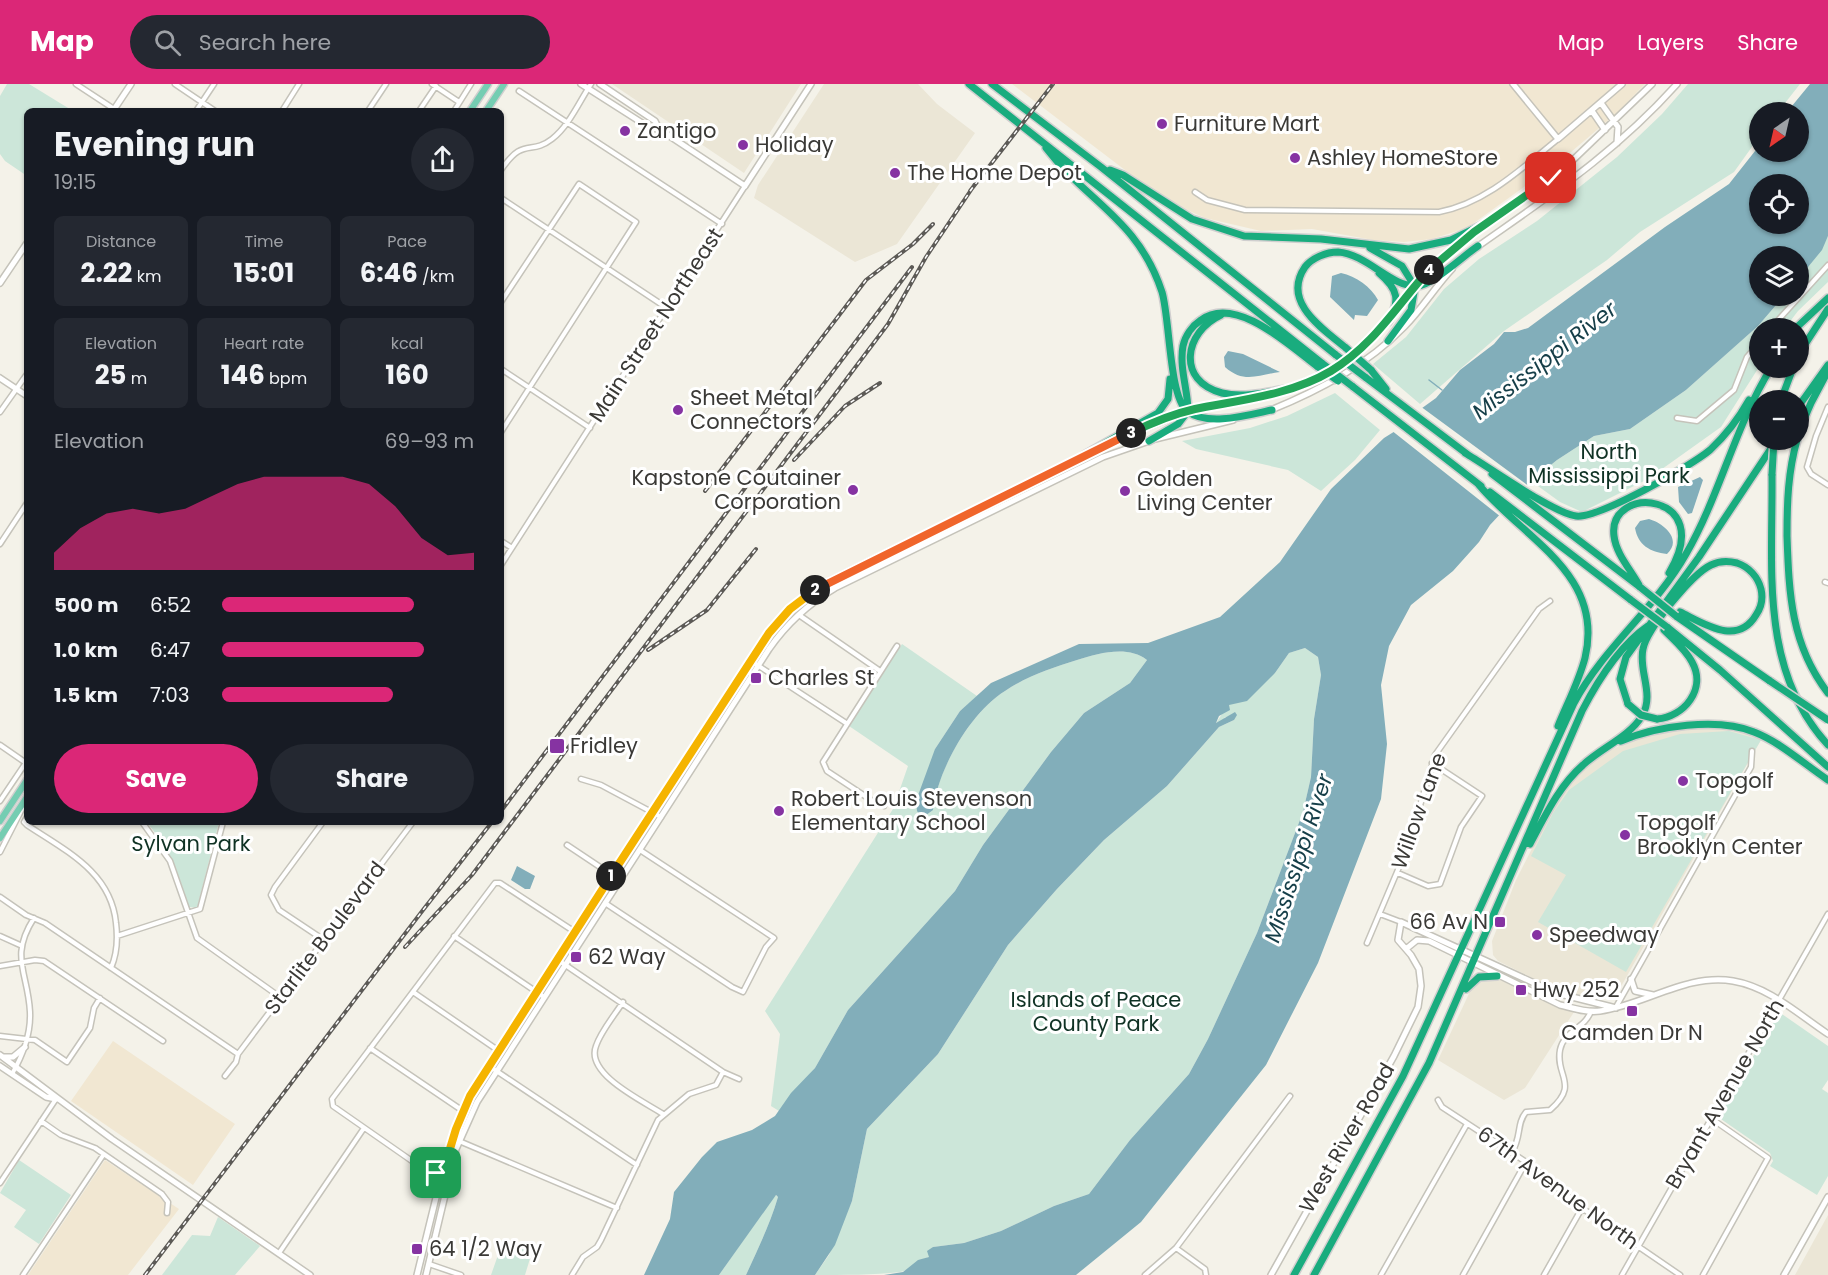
<!DOCTYPE html>
<meta charset="utf-8">
<style>
body{margin:0;font-family:Poppins,sans-serif;background:#242831;color:#f1f3f6;height:100vh;display:flex;flex-direction:column;font-size:22px;white-space:nowrap}
*{box-sizing:border-box;margin:0}
p{font-size:20px;color:#9ea1a6}
.icon{flex:none;width:33px;height:33px;fill:none;stroke:currentColor;stroke-width:2;stroke-linecap:round;stroke-linejoin:round}
.map{position:relative;flex:1;overflow:hidden}
.side{position:absolute;left:24px;top:24px;width:480px;height:717px;display:flex;flex-direction:column;background:#171b24;border-radius:9px;box-shadow:0 2px 4px #0004}
.side>*{flex:none}
.needle{width:39px;rotate:214deg}
.controls{position:absolute;left:1749px;top:18px;display:grid;gap:12px}
.controls a{display:grid;place-items:center;width:60px;height:60px;border-radius:50%;background:#171b24;box-shadow:0 2px 4px #0004;font-size:30px}
.pin{position:absolute;display:grid;place-items:center;width:51px;height:51px;color:#fff;margin:-26px;border-radius:12px;box-shadow:0 3px 9px #0006}
.km{position:absolute;width:30px;height:30px;margin:-15px;border-radius:50%;background:#222;color:#fff;font-size:16px;line-height:30px;text-align:center}
.round{display:grid;place-items:center;flex:none;width:63px;height:63px;border-radius:32px;background:#242831}
.overview{display:flex;align-items:center;justify-content:space-between;height:102px;padding:0 30px}
h1{font-size:33px;font-weight:700;line-height:45px}
.metrics{display:grid;grid-template-columns:repeat(3,1fr);gap:9px;height:102px;padding:6px 30px}
.metrics div{display:grid;align-content:center;border-radius:9px;background:#242831;text-align:center}
.metrics b{font-size:26px;font-weight:700}
.metrics small{font-size:16px;font-weight:400}
.metrics p{font-size:16px}
.chart{height:168px;padding:12px 30px}
.chart p{display:flex;justify-content:space-between}
.chart svg{width:100%;height:108px;margin-top:6px;fill:#db2777;opacity:.7}
.button{display:flex;gap:12px;margin-top:auto;padding:12px 30px}
.button a{flex:1;height:69px;border-radius:36px;background:#db2777;color:#fff;font-size:24px;font-weight:700;line-height:69px;text-align:center}
.button a+a{background:#242831;color:#f1f3f6}
ul{padding:0 30px;list-style:none;font-size:20px}
li{display:grid;grid-template-columns:96px 72px 1fr;align-items:center;height:45px}
li i{height:15px;border-radius:8px;background:#db2777}
header{display:flex;align-items:center;gap:36px;box-sizing:border-box;height:84px;padding:0 30px;background:#db2777;color:#fff}
header strong{font-size:28px}
nav{display:flex;gap:33px;margin-inline-start:auto;font-size:21px}
.search{width:420px;height:54px;background:#242831;display:flex;align-items:center;gap:15px;box-sizing:border-box;padding:0 21px;border-radius:33px;color:#9ea1a6;font-size:22px}
.map>svg:first-child{display:block}
.built{fill:#ebe6d6}
.industrial{fill:#f1e7d2}
.green{fill:#cce6d9}
.water{fill:#82aeba;fill-rule:evenodd}
.pier{fill:#f4f2e9}
.lines{fill:none;stroke-linecap:round;stroke-linejoin:round}
.stream{stroke:#82aeba;stroke-width:1.5}
.street-casing{stroke:#c5c3ba;stroke-width:7}
.secondary-casing{stroke:#c5c3ba;stroke-width:8}
.primary-casing{stroke:#d0cfcf;stroke-width:9}
.highway-casing{stroke:#d0cfcf;stroke-width:10}
.street{stroke:#fff;stroke-width:4}
.secondary{stroke:#fff;stroke-width:5}
.primary{stroke:#75cdb2;stroke-width:6}
.highway{stroke:#19ac7e;stroke-width:7}
.rail-casing{stroke:#5c5a56;stroke-width:4}
.rail{stroke:#fff;stroke-width:1.5;stroke-dasharray:4.5;stroke-linecap:butt}
.highway-bridge-casing{stroke:#d0cfcf;stroke-width:10;stroke-linecap:butt}
.highway-bridge{stroke:#19ac7e;stroke-width:7}
.split-1-casing{stroke:#fff;stroke-width:12}
.split-2-casing{stroke:#fff;stroke-width:12}
.split-3-casing{stroke:#fff;stroke-width:12}
.split-4-casing{stroke:#fff;stroke-width:12}
.split-5-casing{stroke:#fff;stroke-width:12}
.split-1{stroke:#f5b400;stroke-width:8}
.split-2{stroke:#f5b400;stroke-width:8}
.split-3{stroke:#f0652b;stroke-width:8}
.split-4{stroke:#22a559;stroke-width:8}
.split-5{stroke:#22a559;stroke-width:8}
.poi-dot{fill:#8633a2;stroke:#fff;stroke-width:2}
.labels{text-anchor:middle;stroke-width:6;stroke-linejoin:round;paint-order:stroke}
.poi-label{font-size:21px;fill:#3a3936;stroke:#fff;text-anchor:start}
.street-label{font-size:21px;fill:#3a3936;stroke:#fff}
.park-label{font-size:21px;fill:#0f3224;stroke:#fff}
.water-label{font-size:22px;font-style:italic;fill:#153e48;stroke:#fff}
</style>
<header>
<strong>Map</strong>
<div class="search"><svg class="icon" aria-label="search" viewBox="0 0 24 24"><circle cx="10" cy="10" r="6"/><path d="M15 15l6 6"/></svg>Search here</div>
<nav><a>Map</a><a>Layers</a><a>Share</a></nav>
</header>
<div class="map">
<svg width="1828" height="1191" viewBox="0 0 1828 1191">
<rect width="100%" height="100%" fill="#f4f2e9"/>
<path class="built" d="M612 0H801L744 89Z
M824 0H918L937 20 975 49 897 160 855 178 754 114 758 101Z
M1714 644 1739 645 1762 654 1615 913 1606 915 1585 914 1561 908 1498 877 1493 871 1492 857 1516 796 1550 729 1569 700 1591 677 1630 656 1671 646Z
M1491 892 1574 928 1525 1004 1504 1016 1438 976 1473 901 1478 895Z
M1828 1131V1191H1795Z"/>
<path class="industrial" d="M1012 0H1645L1618 28 1564 74 1467 144 1432 155 1404 158 1373 156 1312 145 1261 147 1205 134 1178 122 1146 102Z
M113 957 235 1040 193 1101 71 1017Z
M105 1076 179 1125 128 1191H28Z"/>
<path class="green" d="M7 0H29L73 27H27V92L5 77 0 70V12Z
M1688 0H1800L1778 28H1760L1759 53 1734 88 1640 148 1607 176 1504 247 1420 320 1373 280 1406 253 1444 205 1479 175 1537 137 1617 73 1662 30Z
M1828 152V198L1798 227 1785 244H1760L1759 283 1721 343 1648 395 1582 428 1560 418 1531 397 1557 376 1594 352 1630 345 1686 306 1758 242 1784 212H1798C1799 183 1817 177 1828 152Z
M1335 309 1380 346 1355 376 1321 407 1288 386 1196 365 1182 357 1250 344 1287 332Z
M902 560 977 612 960 627 935 665 933 725C938 685 970 629 1005 607 1027 592 1052 584 1077 576 1099 569 1128 561 1147 576L1130 599 1084 629 1051 668 983 761 955 807 848 926 815 984 779 1027 771 1022 780 950 765 927 893 725 908 682 849 642Z
M1305 564 1318 573 1321 591 1314 635 1311 693 1303 728 1257 849 1208 955 1189 990 1130 1056 1089 1110 1054 1122 1001 1147 964 1159 933 1163 929 1173C918 1176 911 1186 900 1188 874 1191 843 1191 815 1191L829 1171 852 1117 867 1045 938 970 1008 861 1057 805 1104 756 1167 702 1219 643 1234 636 1225 633 1223 637 1216 639 1228 621 1275 589 1289 569Z
M1729 647 1761 656 1626 888 1538 838 1566 791 1531 772 1553 729 1569 706 1623 667 1680 650Z
M151 738H219L197 824 189 823C180 793 170 766 149 741Z
M1779 928 1828 962V996L1822 1005 1828 1009V1092L1817 1111 1770 1082 1773 1077 1770 1069 1718 1033Z
M19 1076 71 1111 39 1160 14 1143 26 1126 0 1109Z
M775 1111 778 1113C770 1140 758 1165 746 1191H719Z
M218 1133 260 1162 235 1191H162L192 1151 210 1152Z
M503 1157 532 1168 525 1191H491Z"/>
<path class="water" d="M1810 0H1828V152L1822 166 1799 194 1798 172H1760V212H1784L1758 242 1686 306 1630 345 1594 352 1557 376 1531 397 1490 441 1479 458 1453 487 1411 521 1389 562 1381 601 1387 660 1381 715 1318 879 1266 981 1141 1138 1076 1191H884L903 1188 918 1176 929 1173 927 1167 933 1163 964 1159 1001 1147 1054 1122 1089 1110 1130 1056 1189 990 1208 955 1257 849 1303 728 1311 693 1314 635 1321 591 1318 573 1305 564 1289 569 1275 589 1247 617 1229 621 1230 626 1219 632 1216 639 1235 628 1237 631 1234 636 1219 643 1167 702 1104 756 1057 805 1008 861 938 970 867 1045 852 1117 835 1161 815 1191H746C758 1165 770 1140 778 1113L776 1111 719 1191H644L670 1135 674 1108 702 1073 717 1058 752 1046 775 1032 791 1009 815 984 848 926 955 807 983 761 1051 668 1084 629 1130 599 1147 576C1128 561 1099 569 1077 576 1052 584 1027 592 1005 607 970 629 938 685 933 726L922 734 917 727 916 717 935 665 960 627 991 599 1079 560 1148 559 1220 533 1280 478 1331 405 1384 354 1408 339 1411 332 1436 314 1460 286 1494 260 1504 248H1515L1528 244 1665 143 1729 100 1759 62 1760 68H1798V28H1787ZM1760 100H1798V140H1760Z
M1341 189C1356 192 1371 203 1378 216L1367 232 1355 231 1354 236 1330 213 1332 192Z
M1228 267 1243 270 1280 288C1258 291 1244 300 1225 283L1224 273Z
M1700 393 1703 396 1692 429 1688 430 1679 418 1678 403Z
M1649 435C1663 439 1683 455 1667 470 1650 468 1638 461 1635 444L1640 437Z
M517 782 535 792 530 805H525L511 796Z"/>
<path class="pier" d="M1420 322 1530 403 1501 433 1391 346 1405 337 1409 330Z"/>
<g class="lines">
<path class="stream" d="M1429 296 1442 306"/>
<defs>
<path id="street" d="M76 0 114 25
M175 0 215 27
M432 0 459 18
M519 7 722 140
M196 27 214 0
M282 27 299 0
M368 27 386 0
M419 27 436 2
M454 27 471 0
M501 86C524 52 530 72 552 55 569 42 579 18 591 0
M1195 108 1207 116 1245 126 1439 128C1486 119 1522 84 1558 55
M501 114 667 224
M501 218 579 100 636 138 501 348
M1771 244 1828 181
M501 285 590 344
M1828 323 1816 352 1807 383 1811 390 1828 401
M0 328 27 290
M1677 334 1697 337 1734 306 1747 273 1760 258
M501 457 512 464
M0 460 27 419
M501 481 745 102
M1825 498 1828 499
M799 531 880 587
M751 577 846 639
M0 661 26 679
M581 695 601 701 661 733
M0 717 27 677
M884 722 877 720 827 687 823 678 897 562
M27 733 24 738 27 741C66 767 111 788 116 839 118 855 117 870 111 884
M142 738 170 777 197 854 280 913
M323 738 275 803 271 811 279 826 324 856
M567 761 612 791
M0 768 23 723
M1398 789 1428 802 1440 800 1461 743 1482 712 1432 679
M0 813 26 831 45 839 238 970
M605 819 732 903 743 908 766 863 774 854 640 766
M1380 830 1401 838
M0 852 20 861
M117 852 200 825 223 738
M454 852 544 913
M1367 859 1408 762 1435 671 1539 525 1550 517
M558 876 723 988 739 995
M0 882 35 876 44 877 163 957
M413 908 499 967
M623 918C614 932 601 947 596 962 585 990 643 1017 663 1030
M1616 923 1751 683 1752 667
M0 952 35 956 67 978 90 944 94 924 100 914
M370 964 463 1027
M489 982 637 1081
M12 990C23 971 31 951 30 928 28 888 9 873 34 834
M225 992 236 978 238 970 413 738
M1438 1016 1442 1023 1526 1078 1582 1124 1680 1191
M41 1037 61 1051 95 1064 162 1110 168 1118 167 1129
M459 1057 617 1124
M1512 1068C1522 1052 1516 1040 1526 1028L1550 1026C1580 1000 1555 992 1560 966 1564 946 1585 945 1591 927
M442 1091 422 1084 333 1022 332 1015 495 799H500L575 848
M0 1099 56 1015
M1176 1164 1205 1185 1206 1191
M279 1169 364 1044
M429 1180 461 1191
M23 1191 104 1070
M572 1191 583 1173 597 1163 601 1156 658 1036 689 1010 716 1001 723 988
M1145 1191 1176 1164 1290 1012
M1381 1191 1467 1040
M1463 1191 1526 1078
M1544 1191 1582 1124
M1622 1191 1828 830
M1703 1191 1768 1074 1712 1035"/>
<path id="secondary" d="M581 0 650 44 659 45 745 102 811 0
M600 0 655 37 659 45
M1513 0 1558 55 1622 0
M1601 19 1618 43 1617 59
M113 27 131 0
M1592 27 1605 46
M1483 141 1574 75 1652 0
M1477 163C1552 110 1615 69 1677 0
M0 199 27 159
M0 294 27 312
M1283 306 1326 290 1358 267 1388 238 1433 181 1475 146
M1271 326C1320 306 1367 281 1404 243 1422 225 1435 203 1452 185
M1120 354 1188 327 1260 313
M1406 865 1417 856 1429 857 1560 921C1573 924 1587 929 1600 927 1645 921 1687 889 1733 897 1769 903 1798 930 1828 950
M1631 895 1635 907 1653 911
M0 971 112 1055 310 1191
M4 973H13L25 963
M0 982 46 1013 56 1015
M417 1191 445 1077 470 1012 769 549 790 525 831 496 1087 370
M426 1191 456 1065 477 1018 769 565C787 539 808 520 835 504L1103 373 1155 355 1233 336
M1271 1191 1394 972 1418 923 1421 902 1419 885 1411 871 1398 856 1401 838 1556 909 1616 924
M1784 1191 1828 1113"/>
<path id="primary" d="M470 27 488 0
M486 27 504 0
M0 737 27 696
M0 754 27 713"/>
<path id="highway" d="M969 0 1323 280
M992 0 1101 83 1336 271
M1046 64C1087 118 1138 135 1162 208 1170 235 1169 312 1187 327 1208 343 1248 331 1272 326
M1110 86 1123 91 1192 135 1244 152 1321 155 1409 165 1451 156 1484 140
M1370 164 1402 182 1415 203 1411 226 1388 257
M1379 189C1398 205 1401 217 1388 238
M1221 231C1184 248 1176 297 1222 309 1242 314 1265 309 1286 305
M1796 244 1828 214
M1346 264C1323 245 1281 218 1305 183 1312 174 1326 168 1338 168 1367 170 1392 204 1417 202 1433 201 1463 172 1478 162
M1798 271 1828 225
M1371 286 1386 305
M1365 293 1467 370
M1352 302 1481 402
M1781 316 1793 284
M1798 323 1828 281
M1798 349 1811 319 1828 287
M1797 356C1788 388 1787 418 1787 452 1789 510 1791 561 1828 609
M1149 357 1178 340 1188 327C1188 306 1179 284 1183 262 1185 252 1192 242 1201 236 1236 210 1291 263 1318 283
M1465 369C1489 383 1553 429 1576 432 1598 435 1691 382 1710 366 1725 352 1739 334 1749 316
M1084 371 1158 329 1168 315 1170 295
M1492 390 1640 503
M1772 390C1773 484 1759 586 1828 661
M1479 401C1524 455 1605 490 1585 574 1579 597 1567 620 1558 642
M1490 408 1631 516
M1639 501C1631 486 1616 470 1614 452 1607 399 1718 408 1669 489
M1676 532 1770 597
M1667 543 1720 586 1828 683
M1628 620 1620 595 1626 573 1699 473 1774 360
M1657 635C1684 633 1707 605 1692 578 1686 566 1674 556 1664 546
M1621 657C1656 642 1718 633 1754 648 1780 658 1804 680 1828 696
M1530 760C1545 732 1559 702 1583 681 1601 664 1629 653 1642 632 1655 610 1638 587 1643 565 1647 545 1692 490 1711 481 1719 477 1729 477 1737 479 1749 483 1758 493 1761 505 1763 514 1761 524 1756 531 1737 563 1703 539 1680 528
M1466 905 1479 893 1497 892
M1294 1191 1403 992 1574 619C1604 563 1655 525 1686 470 1720 411 1735 342 1771 284
M1314 1191 1429 979 1582 627C1598 596 1619 562 1648 542"/>
</defs>
<use href="#street" class="street-casing"/>
<use href="#secondary" class="secondary-casing"/>
<use href="#primary" class="primary-casing"/>
<use href="#highway" class="highway-casing"/>
<use href="#street" class="street"/>
<use href="#secondary" class="secondary"/>
<use href="#primary" class="primary"/>
<use href="#highway" class="highway"/>
<defs>
<path id="rail" d="M970 107 1053 0
M794 376 845 322 880 299
M705 407 866 196 913 160 933 140
M648 566 707 526 756 465
M501 727 912 183
M405 863 472 791 888 240 926 173 975 100
M145 1191 423 826 492 738"/>
</defs>
<use href="#rail" class="rail-casing"/>
<use href="#rail" class="rail"/>
<defs>
<path id="highway-bridge" d="M1346 264 1371 286
M1336 271 1365 293
M1323 280 1352 302
M1318 283 1338 297
M1772 390 1774 356
M1640 503 1676 532
M1631 516 1667 543
M1770 597 1828 636
M1628 620 1641 631 1657 635"/>
</defs>
<use href="#highway-bridge" class="highway-bridge-casing"/>
<use href="#highway-bridge" class="highway-bridge"/>
</g>
<g class="lines">
<defs>
<path id="split-1" d="M436 1089 442 1091 456 1045 470 1012 611 792"/>
<path id="split-2" d="M611 792 769 549 790 525 815 506"/>
<path id="split-3" d="M815 506 1131 349"/>
<path id="split-4" d="M1131 349C1151 339 1173 330 1195 325 1240 316 1291 311 1331 287 1374 261 1397 221 1429 186"/>
<path id="split-5" d="M1429 186 1474 148 1551 94"/>
</defs>
<use href="#split-1" class="split-1-casing"/>
<use href="#split-2" class="split-2-casing"/>
<use href="#split-3" class="split-3-casing"/>
<use href="#split-4" class="split-4-casing"/>
<use href="#split-5" class="split-5-casing"/>
<use href="#split-1" class="split-1"/>
<use href="#split-2" class="split-2"/>
<use href="#split-3" class="split-3"/>
<use href="#split-4" class="split-4"/>
<use href="#split-5" class="split-5"/>
</g>
<g class="poi-dot">
<circle cx="1162" cy="40" r="6"/>
<circle cx="625" cy="47" r="6"/>
<circle cx="743" cy="61" r="6"/>
<circle cx="1295" cy="74" r="6"/>
<circle cx="895" cy="89" r="6"/>
<circle cx="678" cy="326" r="6"/>
<circle cx="853" cy="406" r="6"/>
<circle cx="1125" cy="407" r="6"/>
<rect x="750" y="588" width="12" height="12" rx="3"/>
<rect x="549" y="654" width="16" height="16" rx="3"/>
<circle cx="1683" cy="697" r="6"/>
<circle cx="779" cy="727" r="6"/>
<circle cx="1625" cy="751" r="6"/>
<rect x="1494" y="832" width="12" height="12" rx="3"/>
<circle cx="1537" cy="851" r="6"/>
<rect x="570" y="867" width="12" height="12" rx="3"/>
<rect x="1515" y="900" width="12" height="12" rx="3"/>
<rect x="1626" y="921" width="12" height="12" rx="3"/>
<rect x="411" y="1159" width="12" height="12" rx="3"/>
</g>
<g class="labels">
<g class="poi-label">
<text x="1174" y="47">Furniture Mart</text>
<text x="637" y="54">Zantigo</text>
<text x="755" y="68">Holiday</text>
<text x="1307" y="81">Ashley HomeStore</text>
<text x="907" y="96">The Home Depot</text>
<text x="690" y="321">Sheet Metal<tspan x="690" dy="24">Connectors</tspan></text>
<text x="841" y="401" text-anchor="end">Kapstone Coutainer<tspan x="841" dy="24">Corporation</tspan></text>
<text x="1137" y="402">Golden<tspan x="1137" dy="24">Living Center</tspan></text>
<text x="768" y="601">Charles St</text>
<text x="570" y="669">Fridley</text>
<text x="1695" y="704">Topgolf</text>
<text x="791" y="722">Robert Louis Stevenson<tspan x="791" dy="24">Elementary School</tspan></text>
<text x="1637" y="746">Topgolf<tspan x="1637" dy="24">Brooklyn Center</tspan></text>
<text x="1488" y="845" text-anchor="end">66 Av N</text>
<text x="1549" y="858">Speedway</text>
<text x="588" y="880">62 Way</text>
<text x="1533" y="913">Hwy 252</text>
<text x="1632" y="956" text-anchor="middle">Camden Dr N</text>
<text x="429" y="1172">64 1/2 Way</text>
</g>
<g class="street-label">
<text transform="translate(656 241) rotate(-57)" y="7">Main Street Northeast</text>
<text transform="translate(1419 727) rotate(-70)" y="7">Willow Lane</text>
<text transform="translate(325 854) rotate(-53)" y="7">Starlite Boulevard</text>
<text transform="translate(1725 1010) rotate(-60)" y="7">Bryant Avenue North</text>
<text transform="translate(1347 1054) rotate(-60)" y="7">West River Road</text>
<text transform="translate(1558 1104) rotate(36)" y="7">67th Avenue North</text>
</g>
<g class="park-label">
<text x="1609" y="375">North<tspan x="1609" dy="24">Mississippi Park</tspan></text>
<text x="191" y="767">Sylvan Park</text>
<text x="1096" y="923">Islands of Peace<tspan x="1096" dy="24">County Park</tspan></text>
</g>
<g class="water-label">
<text transform="translate(1544 276) rotate(-38)" y="8">Mississippi River</text>
<text transform="translate(1298 774) rotate(-72)" y="8">Mississippi River</text>
</g>
</g>
</svg>
<div class="controls">
<a><svg class="needle" viewBox="-14 -14 28 28"><path d="M0-13l5 13h-10z" fill="#e53935"/><path d="M0 13l5-13h-10z" fill="#9ea1a6"/></svg></a>
<a><svg class="icon" aria-label="locate" viewBox="0 0 24 24"><circle cx="12" cy="12" r="6"/><path d="M12 2v4M12 18v4M2 12h4M18 12h4"/></svg></a>
<a><svg class="icon" aria-label="layers" viewBox="0 0 24 24"><path d="M12 4l9 5-9 5-9-5zM3 14l9 5 9-5"/></svg></a>
<a>+</a>
<a>−</a>
</div>
<div class="pin" style="left:436px;top:1089px;background:#1e9e55"><svg class="icon" aria-label="arrive" viewBox="0 0 24 24"><path d="M6 21V4h12l-3 4 3 4H6"/></svg></div>
<div class="pin" style="left:1551px;top:94px;background:#d93025"><svg class="icon" aria-label="check" viewBox="0 0 24 24"><path d="M5 12l5 5 9-10"/></svg></div>
<b class="km" style="left:611px;top:792px">1</b>
<b class="km" style="left:815px;top:506px">2</b>
<b class="km" style="left:1131px;top:349px">3</b>
<b class="km" style="left:1429px;top:186px">4</b>
<section class="side">
<div class="overview"><div><h1>Evening run</h1><p>19:15</p></div><a class="round"><svg class="icon" aria-label="share" viewBox="0 0 24 24"><path d="M12 15V3M7 8l5-5 5 5M5 13v7h14v-7"/></svg></a></div>
<div class="metrics">
<div><p>Distance</p><b>2.22<small> km</small></b></div>
<div><p>Time</p><b>15:01</b></div>
<div><p>Pace</p><b>6:46<small> /km</small></b></div>
</div>
<div class="metrics">
<div><p>Elevation</p><b>25<small> m</small></b></div>
<div><p>Heart rate</p><b>146<small> bpm</small></b></div>
<div><p>kcal</p><b>160</b></div>
</div>
<div class="chart"><p><span>Elevation</span>69–93 m</p>
<svg viewBox="0 0 160 44" preserveAspectRatio="none"><path d="M0 44V37L10 27L20 21L30 19L40 21L50 19L60 14L70 9L80 6L90 6L100 6L110 6L120 9L130 18L140 31L150 38L160 37V44z"/></svg>
</div>
<ul>
<li><b>500 m</b>6:52<i style="width:76%"></i></li>
<li><b>1.0 km</b>6:47<i style="width:80%"></i></li>
<li><b>1.5 km</b>7:03<i style="width:68%"></i></li>
</ul>
<div class="button"><a>Save</a><a>Share</a></div>
</section>
</div>
